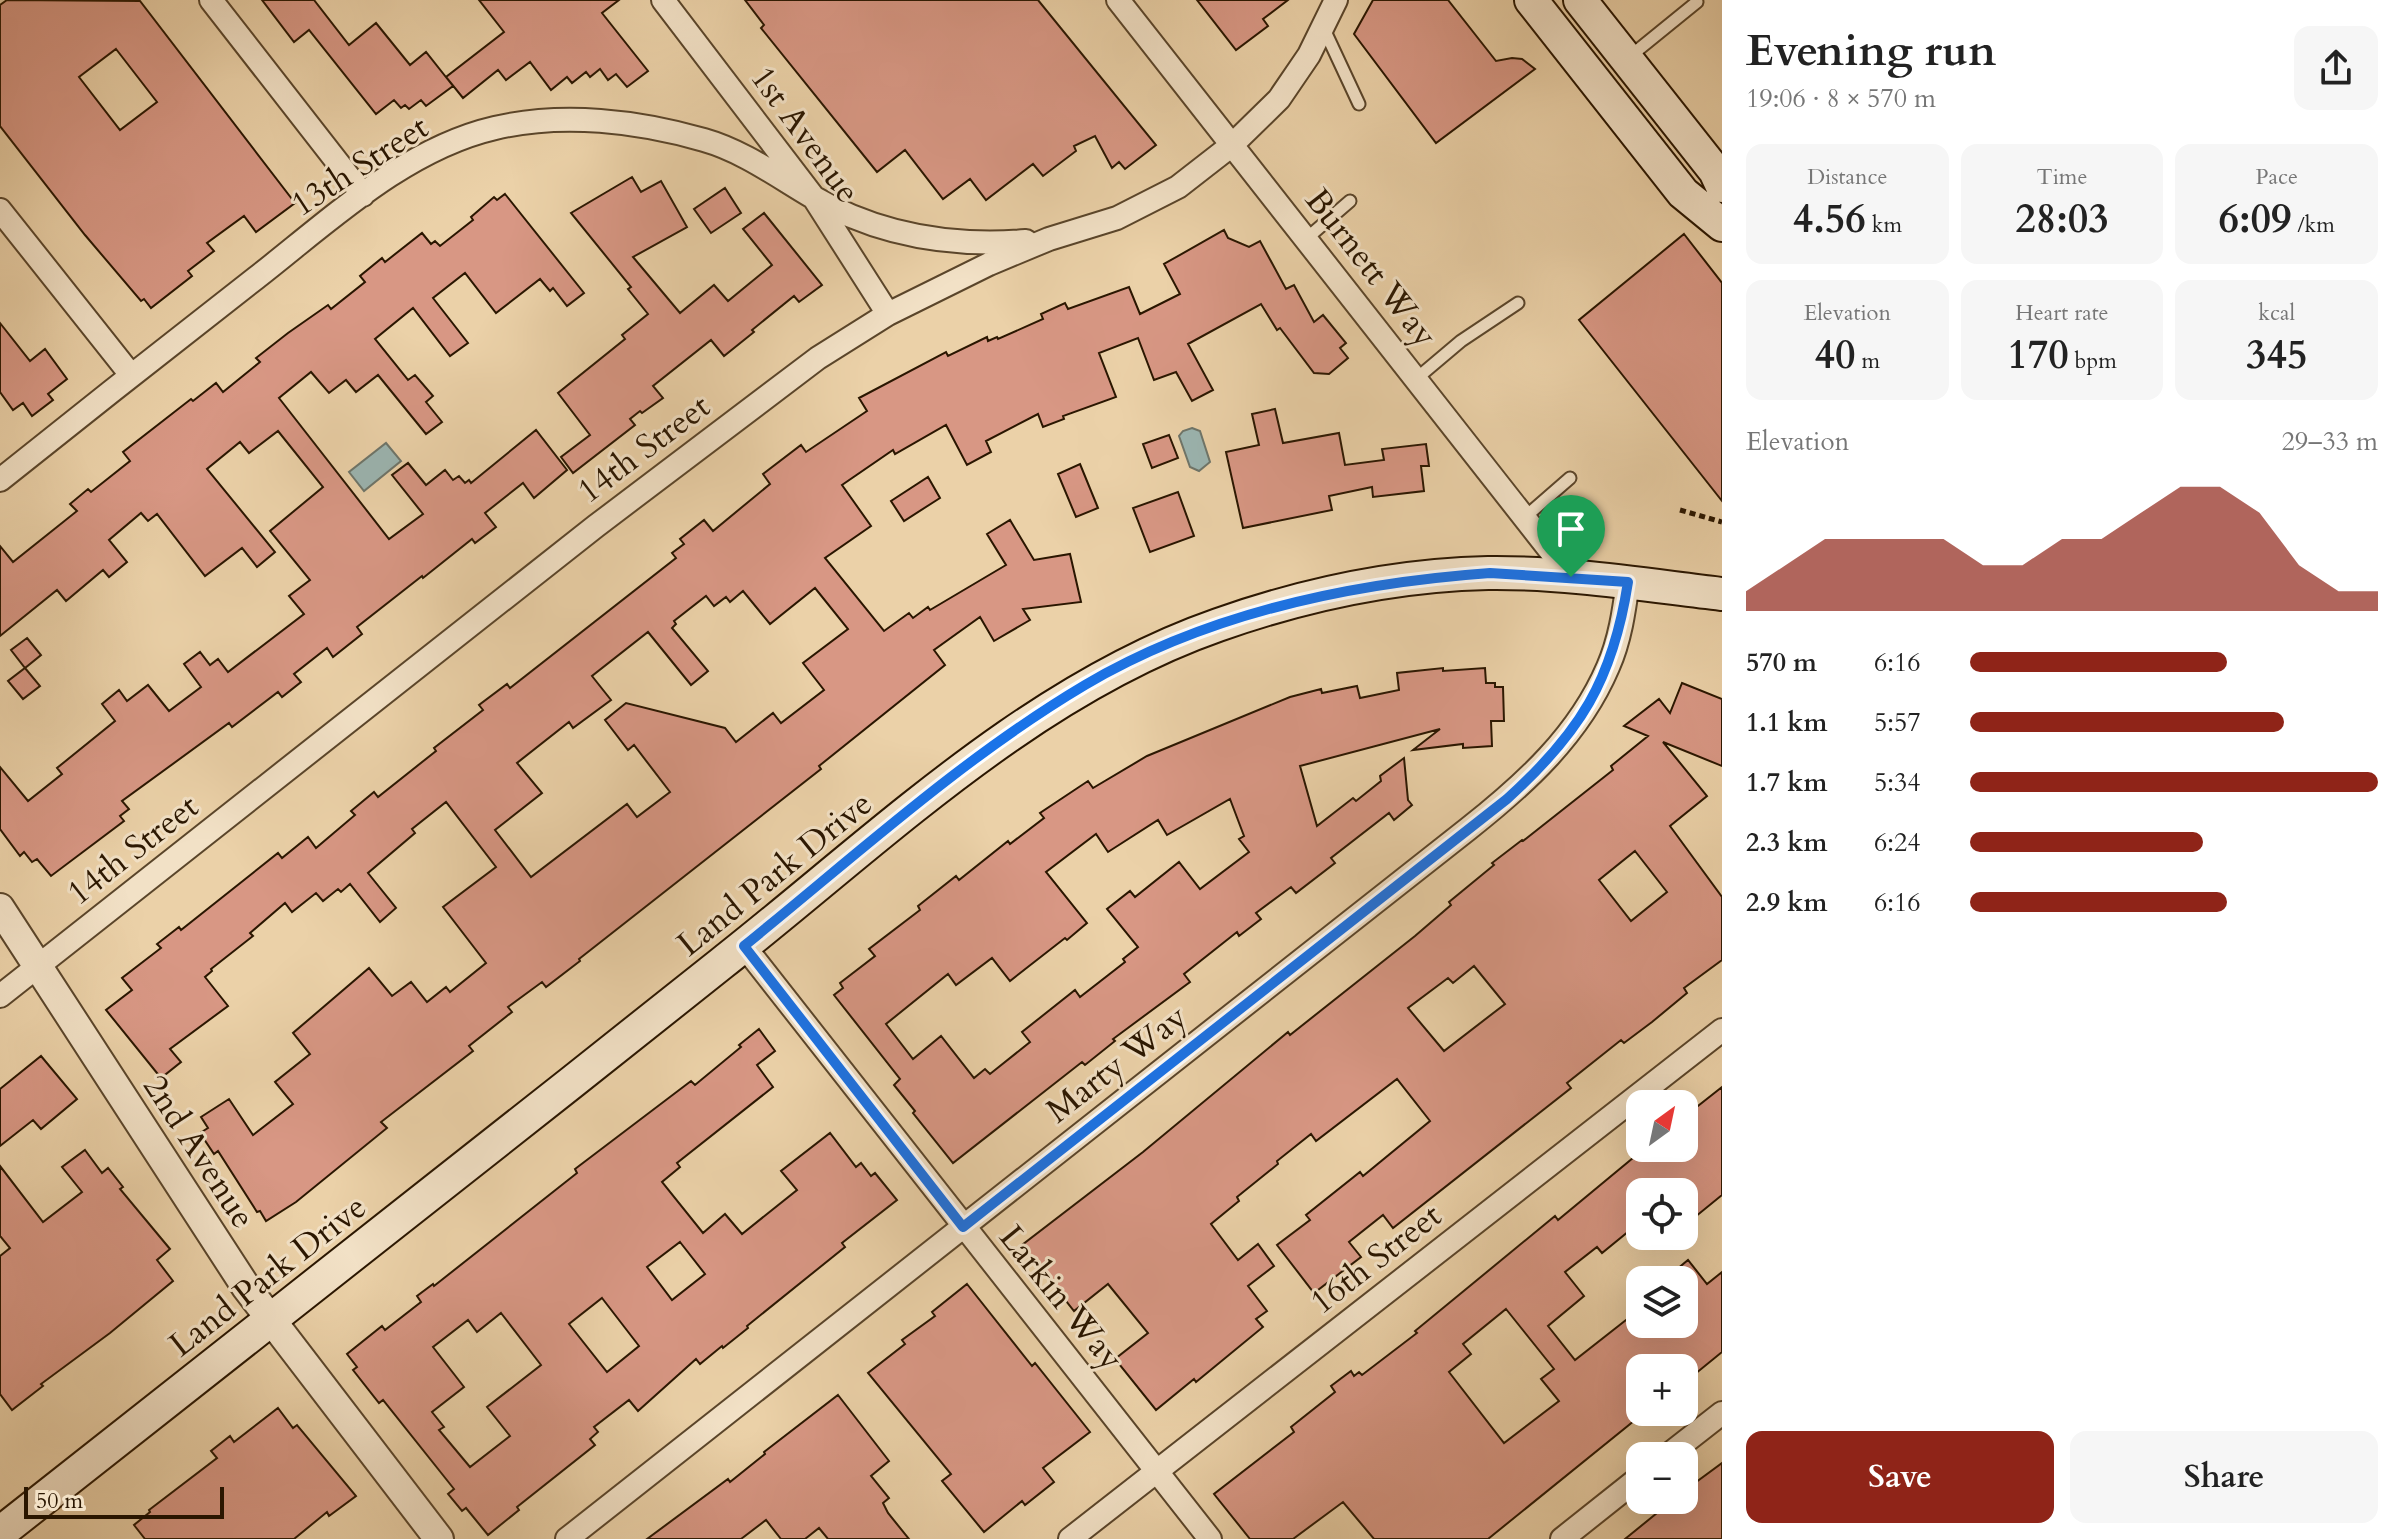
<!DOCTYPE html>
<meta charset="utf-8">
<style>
body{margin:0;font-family:Cardo,serif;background:#f6f6f6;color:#222;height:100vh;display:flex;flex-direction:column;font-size:30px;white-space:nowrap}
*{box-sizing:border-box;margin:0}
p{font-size:26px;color:#767676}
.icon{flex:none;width:44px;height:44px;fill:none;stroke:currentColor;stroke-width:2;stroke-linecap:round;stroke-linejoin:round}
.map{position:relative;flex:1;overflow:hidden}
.sheet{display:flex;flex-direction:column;background:#fff;width:680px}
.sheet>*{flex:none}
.needle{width:52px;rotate:33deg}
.tools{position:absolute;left:1626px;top:1090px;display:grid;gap:16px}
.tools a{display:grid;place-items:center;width:72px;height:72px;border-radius:16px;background:#fff;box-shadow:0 8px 32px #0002;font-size:40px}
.scale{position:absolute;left:24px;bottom:20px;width:200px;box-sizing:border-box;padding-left:8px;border:4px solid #2a1600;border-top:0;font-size:22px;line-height:28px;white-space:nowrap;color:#2a1600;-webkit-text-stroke:6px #f2e1c6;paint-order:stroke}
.pin{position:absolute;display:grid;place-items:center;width:68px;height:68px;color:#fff;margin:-82px -34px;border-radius:50% 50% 50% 0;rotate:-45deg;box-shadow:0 0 8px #0007}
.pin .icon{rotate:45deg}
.round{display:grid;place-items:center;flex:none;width:84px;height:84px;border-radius:16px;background:#f6f6f6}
.summary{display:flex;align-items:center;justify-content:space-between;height:136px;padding:0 24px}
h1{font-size:44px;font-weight:700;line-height:60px}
.stats{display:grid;grid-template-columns:repeat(3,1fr);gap:12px;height:136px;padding:8px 24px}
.stats div{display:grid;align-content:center;border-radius:16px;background:#f6f6f6;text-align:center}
.stats b{font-size:40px;font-weight:700}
.stats small{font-size:22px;font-weight:400}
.stats p{font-size:22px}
.chart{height:224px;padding:16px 24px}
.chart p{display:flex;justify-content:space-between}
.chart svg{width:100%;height:144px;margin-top:8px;fill:#8f2418;opacity:.7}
.cta{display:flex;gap:16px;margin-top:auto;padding:16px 24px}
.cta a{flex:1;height:92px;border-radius:16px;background:#8f2418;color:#fff;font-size:32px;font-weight:700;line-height:92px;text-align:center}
.cta a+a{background:#f6f6f6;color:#222}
ul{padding:0 24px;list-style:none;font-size:26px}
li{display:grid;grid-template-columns:128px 96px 1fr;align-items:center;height:60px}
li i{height:20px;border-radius:10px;background:#8f2418}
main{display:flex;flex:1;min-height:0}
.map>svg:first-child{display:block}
.water{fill:#9bb5b1;stroke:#6e756a;stroke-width:2}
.building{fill:#d89784;stroke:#2a1600;stroke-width:2;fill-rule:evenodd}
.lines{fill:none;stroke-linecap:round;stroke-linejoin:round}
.service-casing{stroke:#5a452a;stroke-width:15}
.minor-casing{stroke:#5a452a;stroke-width:26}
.tertiary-casing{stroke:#5a452a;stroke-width:32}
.secondary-casing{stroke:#2a1600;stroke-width:36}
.path{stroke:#2a1600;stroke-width:5;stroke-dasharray:6 4;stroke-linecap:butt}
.service{stroke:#f2e1c6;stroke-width:11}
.minor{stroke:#f2e1c6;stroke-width:22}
.tertiary{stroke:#f2e1c6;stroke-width:28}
.secondary{stroke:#f2e1c6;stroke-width:32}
.route-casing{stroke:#fff;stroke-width:16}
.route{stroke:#1a73e8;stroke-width:10}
.labels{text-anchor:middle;stroke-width:6;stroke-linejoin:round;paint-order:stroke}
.street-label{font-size:34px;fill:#2a1600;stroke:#f2e1c6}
</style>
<main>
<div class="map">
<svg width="1722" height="1539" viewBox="0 0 1722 1539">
<rect width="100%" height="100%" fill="#ebd1a8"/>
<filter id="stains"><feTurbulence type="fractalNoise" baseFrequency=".0025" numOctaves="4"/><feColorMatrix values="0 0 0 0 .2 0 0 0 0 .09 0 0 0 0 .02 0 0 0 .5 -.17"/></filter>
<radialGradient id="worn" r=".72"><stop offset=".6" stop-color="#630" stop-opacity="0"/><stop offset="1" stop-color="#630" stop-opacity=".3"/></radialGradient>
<path class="water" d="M1192 428 1200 431 1210 462 1199 471 1190 467 1179 436 1183 431Z
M386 443 401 461 364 491 349 472Z"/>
<path class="building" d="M7 0 140 1 295 203 256 232 244 216 207 243 214 251 188 271 192 276 151 308 144 299 141 301 85 235 0 126V5ZM116 49 157 102 120 130 79 77Z
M262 0H314L349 45 376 23 410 65 426 52 453 86 426 106 421 100 409 109 405 105 401 108 394 100 376 114 309 30 294 42Z
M479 0H619L602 13 648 71 627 87 616 74 608 80 600 69 590 77 586 72 572 83 567 77 551 90 530 62 506 80 498 70 463 98 446 77 504 32Z
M745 0H1038L1156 145 1125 169 1119 162 1112 168 1095 136 1074 146 1076 151 1043 176 1033 164 986 200 970 179 943 199 905 150 877 172 761 28 764 25Z
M1197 0H1288L1263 19 1268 26 1236 50Z
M1373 0H1448L1496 61 1512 58 1522 59 1535 69 1436 143 1354 34Z
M632 177 641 192 661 181 687 227 633 257 680 313 714 285 728 301 772 265 743 229 764 213 822 285 799 302 794 296 752 330 754 332 724 356 711 340 653 386 663 398 642 413 640 411 630 419 635 425 573 473 561 457 590 435 558 393 625 339 622 335 648 314 628 289 631 287 571 213Z
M725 188 741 213 711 233 694 209Z
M505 194 584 293 567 306 553 288 550 291 540 279 496 313 465 273 433 298 468 343 450 356 413 308 375 339 408 380 415 375 433 396 426 402 442 422 426 434 378 375 356 392 346 380 329 393 311 372 279 398 389 539 423 514 392 475 408 463 426 485 445 470 453 480 459 476 465 483 469 480 471 483 536 430 567 470 534 498 523 483 485 513 496 527 475 543 472 539 423 578 422 576 357 627 362 634 333 657 327 648 294 674 301 682 282 697 278 692 232 727 229 723 122 801 129 809 120 816 124 821 51 876 37 859 32 862 24 852 20 856 0 829V767L28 801 62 774 57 768 115 721 102 704 119 690 127 701 148 685 169 711 201 687 184 664 200 652 210 665 218 659 228 672 304 614 289 596 310 580 270 531 323 487 278 431 249 453 240 442 207 469 275 552 257 567 242 548 205 576 157 514 148 521 141 513 109 540 127 562 109 577 103 570 66 601 57 590 0 636V546L13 562 77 511 70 504 88 489 91 492 130 461 123 452 191 399 193 401 216 383 223 392 260 362 256 358 288 333 328 305 331 309 365 282 360 276 382 258 385 262 422 233 431 244 435 241 440 246 473 220 471 217 494 197 497 200Z
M1224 230 1228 238 1249 247 1260 241 1286 289 1294 285 1314 322 1323 315 1346 343 1340 348 1348 358 1329 374 1314 373 1280 328 1277 330 1261 304 1188 344 1213 390 1192 401 1176 372 1154 380 1138 338 1099 353 1116 397 1063 416 1064 419 1043 427 1038 414 986 441 991 452 967 465 946 425 895 454 893 450 842 485 871 526 825 558 884 631 909 613 913 618 928 607 930 610 1006 565 987 534 1010 520 1034 560 1070 554 1081 602 1023 609 1030 620 994 641 980 617 934 650 945 665 819 766 821 769 579 959 580 961 546 987 542 982 508 1007 512 1012 469 1046 473 1051 381 1122 387 1128 296 1202 266 1221 260 1211 257 1212 218 1151 214 1154 200 1133 208 1128 201 1117 229 1099 253 1135 293 1104 275 1082 310 1054 293 1033 369 968 392 996 411 982 427 1002 446 987 450 992 486 963 443 907 496 867 446 802 412 829 415 833 368 873 396 908 380 922 350 884 341 892 338 889 323 901 316 893 292 912 285 903 250 933 253 936 211 969 212 971 205 977 228 1006 170 1049 181 1062 161 1078 106 1010 132 990 122 978 161 948 157 944 179 927 181 930 278 853 282 858 308 837 316 848 355 815 351 811 374 792 378 797 436 751 434 748 483 710 479 705 507 684 510 688 676 558 672 553 684 544 680 539 704 520 713 531 770 484 763 474 801 445 806 452 867 411 859 398 946 352 948 356 987 337 988 341 997 337 998 339 1043 319 1041 314 1065 303 1068 309 1129 287 1140 314 1180 294 1164 264ZM815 588 848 629 803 663 824 690 781 723 773 713 736 742 725 728 626 703 605 720 628 750 634 745 670 792 637 817 627 804 531 877 495 830 542 793 517 763 569 722 573 728 611 700 592 676 648 632 691 685 708 671 672 628 676 624 674 621 706 596 714 606 726 597 730 602 743 591 770 624Z
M1684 234 1722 283V501L1579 320Z
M0 323 30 361 45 349 67 379 48 394 53 400 32 416 23 403 13 410 0 392Z
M1275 409 1283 443 1339 433 1345 465 1384 460 1382 449 1426 444 1429 466H1421L1424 491 1373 497 1372 487 1329 496 1332 510 1243 528 1226 452 1259 445 1252 414Z
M1169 435 1178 458 1152 468 1143 444Z
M1080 464 1098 508 1076 517 1058 474Z
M928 477 940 498 904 521 891 501Z
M1178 492 1194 536 1150 552 1133 508Z
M27 638 41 655 25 668 11 650Z
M25 668 40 686 23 699 8 681Z
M1443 668V671L1485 668 1486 683H1495V687H1503L1504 721H1491L1492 746 1463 748V744L1413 750 1440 729 1300 766 1317 826 1353 798 1356 801 1381 781 1380 776 1404 758 1408 800 1412 805 1394 820 1389 813 1331 858 1335 863 1296 893 1291 887 1256 913 1261 919 1239 936 1237 932 1184 974 1190 982 1113 1039 1115 1041 1085 1065 1082 1062 953 1163 913 1113 915 1111 894 1085 900 1079 834 995 843 988 840 983 875 956 869 949 920 910 918 906 956 876 959 880 1008 841 1010 844 1044 818 1040 813 1088 781 1093 788 1147 756 1290 697 1321 689 1322 693 1357 686 1360 698 1399 690 1397 673ZM1230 799 1244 836 1239 839 1249 852 1200 889 1179 862 1135 897 1130 891 1107 909 1138 947 1123 959 1125 962 1080 997 1075 990 1022 1032 1030 1042 990 1074 985 1069 974 1078 941 1036 913 1059 886 1024 948 974 956 985 992 958 1010 981 1065 938 1067 940 1087 923 1046 872 1096 834 1108 852 1158 820 1167 835Z
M1682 683 1722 699V766L1663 742 1707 796 1670 826 1722 897V960L1684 988 1687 993 1652 1022 1624 1043 1621 1040 1567 1083 1571 1088 1393 1228 1383 1215 1349 1242 1361 1257 1314 1293 1277 1245 1310 1220 1306 1215 1360 1172 1363 1176 1430 1121 1397 1079 1316 1141 1311 1134 1277 1161 1278 1164 1237 1197 1239 1201 1211 1224 1238 1260 1258 1244 1274 1266 1248 1286 1267 1311 1256 1319 1263 1327 1196 1382 1194 1379 1156 1410 1115 1359 1148 1333 1108 1284 1074 1311 1022 1245 1143 1152 1288 1032 1290 1035 1415 936 1451 905 1449 902 1494 865 1492 863 1522 840 1523 841 1613 770 1611 766 1648 736 1624 726 1659 699 1670 713ZM1635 851 1667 892 1631 921 1599 880ZM1474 966 1505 1004 1444 1051 1408 1008 1448 978 1453 983Z
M759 1029 775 1051 757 1065 773 1087 677 1163 680 1167 662 1182 703 1233 725 1214 742 1234 797 1190 781 1171 830 1133 856 1167 861 1163 871 1176 875 1173 897 1200 842 1243 845 1247 747 1326 748 1328 723 1348 722 1346 700 1364 696 1359 638 1411 629 1400 594 1427 598 1432 590 1439 595 1445 517 1507 519 1510 488 1535 466 1508 462 1511 448 1494 454 1489 383 1400 379 1403 353 1370 357 1367 347 1354 382 1326 385 1330 421 1302 417 1296 433 1284 434 1286 577 1173 575 1169 691 1081 695 1085 741 1047 739 1045ZM680 1242 705 1274 672 1300 647 1267ZM602 1298 639 1346 607 1372 569 1324ZM501 1313 541 1365 487 1407 510 1436 470 1467 439 1430 444 1427 432 1412 464 1387 433 1347 468 1320 477 1332Z
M41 1056 77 1099 41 1129 33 1120 0 1146V1089Z
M1722 1087V1195L1684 1226V1192H1640V1222L1602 1253 1597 1247 1565 1272 1584 1296 1548 1326 1575 1360 1640 1309V1324H1684V1280H1674L1670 1275 1688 1260 1707 1284 1722 1272V1352L1684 1383V1368H1640V1416L1488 1539H1374L1343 1502 1293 1539H1250L1214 1494 1294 1432 1291 1427 1335 1392 1331 1386 1351 1371 1354 1376 1359 1372 1362 1375 1417 1333 1415 1331 1555 1216 1558 1220 1645 1148H1684V1117ZM1506 1309 1554 1369 1541 1379 1559 1401 1504 1443 1449 1372 1471 1354 1463 1344Z
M85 1150 102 1173 108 1168 123 1187 120 1189 170 1249 157 1260 173 1281 110 1333 41 1384 43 1386 12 1410 0 1394V1256L10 1248 0 1236V1166L43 1222 82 1192 62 1167Z
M967 1284 1032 1366 1035 1363 1090 1432 1043 1468 1054 1482 1025 1505 1022 1501 984 1532 942 1481 951 1474 868 1373 905 1344 902 1340 935 1316 932 1312Z
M838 1395 889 1461 871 1476 889 1498 883 1503 888 1513 909 1539H828L819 1528 805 1539H781L766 1520 741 1539H647L728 1479 730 1482 765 1454 764 1452Z
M278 1408 293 1428 297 1425 356 1496 329 1516 327 1512 294 1539H145L134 1525 150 1512 149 1510 217 1458 211 1451 230 1436 234 1442Z
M1722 1463V1539H1625L1673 1500H1684V1491Z"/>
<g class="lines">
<defs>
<path id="service" d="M1324 29 1359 104
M1628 58 1697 2
M1306 239 1350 201
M1416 379 1461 341 1518 303
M1524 518 1570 478"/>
<path id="minor" d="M211 0 363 195
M663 0 814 198 888 314
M1118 0 1571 577
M0 210 131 375
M0 480C85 412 170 345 256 278 328 222 404 149 495 128 563 112 638 121 704 140 743 151 777 176 811 196 877 235 950 247 1026 241
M744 946 1210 1539
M0 996 596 526 818 358 888 314 989 264 1049 239 1117 218 1178 187 1232 145 1279 99 1309 55 1336 0
M1667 1456 1722 1413
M567 1539 1468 829C1525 784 1579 735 1608 667 1620 640 1624 611 1628 582
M1070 1539 1722 1030
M1562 1539 1640 1477"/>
<path id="tertiary" d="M0 908 246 1287 439 1539"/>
<path id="secondary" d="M1531 0 1683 193 1722 225
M1580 0 1715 171 1722 186
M0 1533C241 1344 482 1154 722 963 877 841 1029 691 1218 625 1303 595 1397 575 1488 573 1566 572 1645 585 1722 594"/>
</defs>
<use href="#service" class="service-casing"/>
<use href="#minor" class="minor-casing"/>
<use href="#tertiary" class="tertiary-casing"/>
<use href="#secondary" class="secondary-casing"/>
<path class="path" d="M1680 510 1722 522"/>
<use href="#service" class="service"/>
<use href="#minor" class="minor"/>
<use href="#tertiary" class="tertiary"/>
<use href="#secondary" class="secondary"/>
</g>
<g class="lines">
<defs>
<path id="route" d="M1490 573 1628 582C1613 680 1580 733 1507 799L963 1227 744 946C854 857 962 758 1085 685 1207 613 1350 583 1490 573Z"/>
</defs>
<use href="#route" class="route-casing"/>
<use href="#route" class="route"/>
</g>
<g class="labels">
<g class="street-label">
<text transform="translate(806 134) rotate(54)" y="12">1st Avenue</text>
<text transform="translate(359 165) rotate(-33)" y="12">13th Street</text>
<text transform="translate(1372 267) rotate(52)" y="12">Burnett Way</text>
<text transform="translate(643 448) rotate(-37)" y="12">14th Street</text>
<text transform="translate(132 849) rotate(-38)" y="12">14th Street</text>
<text transform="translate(774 873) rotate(-39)" y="12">Land Park Drive</text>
<text transform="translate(1116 1063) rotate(-38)" y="12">Marty Way</text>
<text transform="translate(200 1151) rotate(57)" y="12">2nd Avenue</text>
<text transform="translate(1375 1258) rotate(-38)" y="12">16th Street</text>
<text transform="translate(267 1275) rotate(-38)" y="12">Land Park Drive</text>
<text transform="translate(1062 1297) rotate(51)" y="12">Larkin Way</text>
</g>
</g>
<rect width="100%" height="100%" filter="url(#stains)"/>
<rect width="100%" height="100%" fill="url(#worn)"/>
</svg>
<div class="tools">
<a><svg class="needle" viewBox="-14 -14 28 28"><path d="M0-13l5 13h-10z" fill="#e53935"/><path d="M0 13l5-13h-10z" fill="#767676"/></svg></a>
<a><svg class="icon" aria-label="locate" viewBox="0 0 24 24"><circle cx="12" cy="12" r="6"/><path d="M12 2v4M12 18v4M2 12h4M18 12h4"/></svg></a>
<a><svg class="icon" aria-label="layers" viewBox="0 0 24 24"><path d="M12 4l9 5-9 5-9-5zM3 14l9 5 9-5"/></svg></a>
<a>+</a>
<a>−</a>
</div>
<div class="scale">50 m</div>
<div class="pin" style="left:1571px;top:577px;background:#1e9e55"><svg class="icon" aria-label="arrive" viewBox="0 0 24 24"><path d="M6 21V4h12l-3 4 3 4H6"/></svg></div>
</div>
<section class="sheet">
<div class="summary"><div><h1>Evening run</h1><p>19:06 · 8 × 570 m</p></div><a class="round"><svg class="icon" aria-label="share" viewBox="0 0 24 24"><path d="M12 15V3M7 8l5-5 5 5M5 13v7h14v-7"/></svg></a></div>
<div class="stats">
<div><p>Distance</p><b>4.56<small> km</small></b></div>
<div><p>Time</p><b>28:03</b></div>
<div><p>Pace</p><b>6:09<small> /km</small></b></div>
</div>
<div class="stats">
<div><p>Elevation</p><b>40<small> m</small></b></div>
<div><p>Heart rate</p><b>170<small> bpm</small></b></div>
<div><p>kcal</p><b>345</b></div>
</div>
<div class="chart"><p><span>Elevation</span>29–33 m</p>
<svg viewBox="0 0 160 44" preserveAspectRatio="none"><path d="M0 44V38L10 30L20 22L30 22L40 22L50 22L60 30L70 30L80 22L90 22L100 14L110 6L120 6L130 14L140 30L150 38L160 38V44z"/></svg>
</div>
<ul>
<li><b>570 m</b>6:16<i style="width:63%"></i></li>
<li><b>1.1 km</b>5:57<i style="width:77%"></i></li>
<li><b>1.7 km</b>5:34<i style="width:100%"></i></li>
<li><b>2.3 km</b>6:24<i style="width:57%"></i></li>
<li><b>2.9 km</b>6:16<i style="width:63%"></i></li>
</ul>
<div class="cta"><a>Save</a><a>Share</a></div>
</section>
</main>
